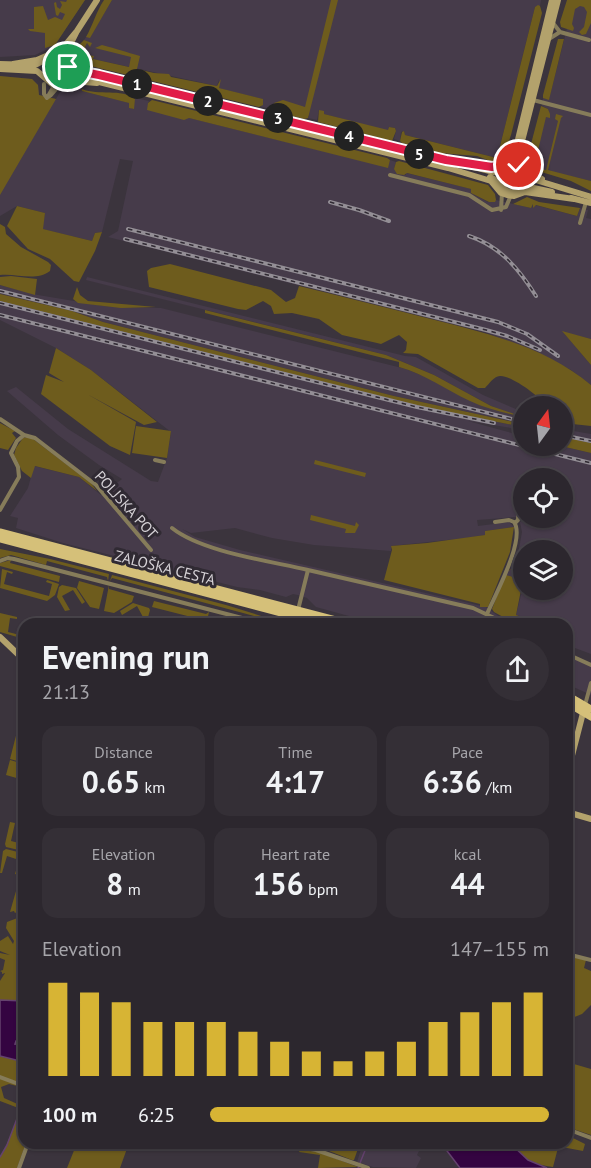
<!DOCTYPE html>
<meta charset="utf-8">
<style>
body{margin:0;font-family:"PT Sans",sans-serif;background:#342f36;color:#f1f3f6;height:100vh;display:flex;flex-direction:column;font-size:22px;white-space:nowrap}
*{box-sizing:border-box;margin:0}
p{font-size:20px;color:#a6a5aa}
.icon{flex:none;width:33px;height:33px;fill:none;stroke:currentColor;stroke-width:2;stroke-linecap:round;stroke-linejoin:round}
.map{position:relative;flex:1;overflow:hidden}
.sheet{position:absolute;left:18px;top:618px;width:555px;height:531px;display:flex;flex-direction:column;background:#2c272e;border-radius:18px;box-shadow:0 2px 4px #0004,0 0 0 2px #48444a}
.sheet>*{flex:none}
.needle{width:39px;rotate:15deg}
.fabs{position:absolute;left:513px;top:396px;display:grid;gap:12px}
.fabs a{display:grid;place-items:center;width:60px;height:60px;border-radius:50%;background:#2c272e;box-shadow:0 2px 4px #0004,0 0 0 2px #48444a;font-size:30px}
.pin{position:absolute;display:grid;place-items:center;width:51px;height:51px;color:#fff;margin:-26px;border:3px solid #fff;border-radius:50%;box-shadow:0 2px 6px #0007}
.km{position:absolute;width:30px;height:30px;margin:-15px;border-radius:50%;background:#222;color:#fff;font-size:16px;line-height:30px;text-align:center}
.round{display:grid;place-items:center;flex:none;width:63px;height:63px;border-radius:32px;background:#342f36}
.summary{display:flex;align-items:center;justify-content:space-between;height:102px;padding:0 24px}
h1{font-size:33px;font-weight:700;line-height:45px}
.metrics{display:grid;grid-template-columns:repeat(3,1fr);gap:9px;height:102px;padding:6px 24px}
.metrics div{display:grid;align-content:center;border-radius:15px;background:#342f36;text-align:center}
.metrics b{font-size:30px;font-weight:700}
.metrics small{font-size:16px;font-weight:400}
.metrics p{font-size:16px}
.chart{height:168px;padding:12px 24px}
.chart p{display:flex;justify-content:space-between}
.chart svg{width:100%;height:108px;margin-top:6px;stroke:#d7b434;stroke-width:6}
ul{padding:0 24px;list-style:none;font-size:20px}
li{display:grid;grid-template-columns:96px 72px 1fr;align-items:center;height:45px}
li i{height:15px;border-radius:8px;background:#d7b434}
.map>svg:first-child{display:block}
.built{fill:#463b4a;fill-rule:evenodd}
.green{fill:#6e5c1d}
.water{fill:#340441;stroke:#64426e;stroke-width:1.5}
.lines{fill:none;stroke-linecap:round;stroke-linejoin:round}
.stream{stroke:#64426e;stroke-width:1.5}
.street{stroke:#867c5a;stroke-width:4}
.secondary{stroke:#b3a26c;stroke-width:6}
.primary{stroke:#d5c079;stroke-width:7}
.rail-casing{stroke:#938e95;stroke-width:4}
.rail{stroke:#302a33;stroke-width:1.5;stroke-dasharray:4.5;stroke-linecap:butt}
.route-casing{stroke:#fff;stroke-width:12}
.route{stroke:#e11d48;stroke-width:8}
.labels{text-anchor:middle;stroke-width:6;stroke-linejoin:round;paint-order:stroke}
.street-label{font-size:15px;fill:#d5d1d6;stroke:#302a33}
</style>
<div class="map">
<svg width="591" height="1168" viewBox="0 0 591 1168">
<rect width="100%" height="100%" fill="#3b343d"/>
<path class="built" d="M0 0H85L54 46 35 55 0 57Z
M112 0H541L540 6 535 7 497 158 405 135 404 131 401 132 400 141 394 139 396 131 395 128 389 127 388 131 324 114 319 110 317 120 308 118 309 116 273 106 272 109 261 107 262 99 218 88 219 79 217 86 93 59 88 55 85 47 87 43 90 46 91 43 84 40 86 37H90Z
M574 1 591 6V181L532 167 545 117 549 113 548 109 542 106 543 98 549 99Z
M0 76 32 79 38 85 39 95 56 99 60 92 75 86 82 89V91L130 103 129 107 133 109 135 98 149 101 148 103 154 109 387 167 390 160 396 162 394 169 406 175V173L472 189 471 193 488 202 496 200 531 208 532 204 533 208 535 205 577 216 580 208 588 210 586 218 591 219V339L563 332 591 365V385L571 370 538 353 487 333 108 237 118 231 133 161 120 159 102 232 95 233 92 241 42 229 45 213 17 206 0 216Z
M87 277 405 356 416 357 483 395 523 412V424L394 396 103 322 72 311 0 294V285L38 295 104 306 161 308 406 369 433 380 476 403 517 416 491 406 434 375 386 355 86 280Z
M0 301 428 408 523 427V430L468 421 523 436 524 446H561L591 453V654L567 645V624H537L532 623 533 620 516 615 523 587 524 590H562V550H524L523 580 506 576 508 571 514 568 515 564 513 560 516 554H518L522 532 520 522 524 520 515 517 477 520 478 526 509 522 514 527 485 531V535L466 538 391 546V551L314 545 272 538 235 528 191 533 182 529 195 537 240 550 486 607 509 624H378L316 607 307 598 298 595 293 594 286 597 260 590 237 587 63 543 16 528 18 518 10 516 28 488 34 466 79 477 101 495 122 479 99 465 58 435 7 391 16 387 68 429 151 481 158 482 167 458 171 432 91 370 56 348 0 320ZM524 478H562V518H524Z
M562 429 591 434V443L563 437Z
M567 654 591 663V695L567 684Z
M363 1143H423L417 1155 421 1158 416 1168 373 1167 357 1162Z"/>
<path class="green" d="M67 0H85L55 45 45 48V33L30 31 28 29H34V7L43 6 48 20 55 17 62 20 65 14 60 12 58 16 56 15 54 3 56 2 57 7 60 9 62 5 60 1 66 2Z
M104 0H112L90 38 86 37C93 25 96 12 104 0Z
M331 0H338L308 118 304 119 273 111 274 103 283 100 305 107Z
M567 0H591V23L586 34 582 35 579 32 584 27 587 12 584 7 580 6 575 9 572 24 574 28 573 31 561 27 560 22Z
M538 5 540 6 542 13 511 135 504 156 493 162 477 156 440 153 402 143 400 141 402 132 404 131 405 135 497 158 535 7Z
M558 39H564L549 100 543 98V95Z
M84 40 92 43 90 47 87 43 85 47 88 55 94 56 93 59 129 67 131 57 95 48 102 45C117 49 126 52 140 56L137 69 154 73 169 74 171 77 217 86 221 79 219 88 263 99V105L259 107 74 62 72 59 74 50Z
M0 76 32 79 38 85 39 95 56 99 0 195Z
M82 89C99 96 121 88 135 99L134 109 129 108V103L82 91Z
M152 100 387 158 390 160 388 168 189 118 184 120 147 110 148 103Z
M541 106 548 109 550 114V118L546 117 534 167 546 170 558 121 555 119 556 114 563 116 561 118 548 170 591 181V191L571 181 538 171 530 164 531 144Z
M319 110 324 111V114L388 130 389 127 395 128 396 131 392 141 318 122Z
M399 161 488 185 495 194 496 200 495 202H489L471 193V189L407 173 404 175 397 174 394 169 396 162Z
M527 197 539 202 580 208 577 216 536 205 533 208V204L531 208 513 204Z
M17 206 45 213 43 229 92 241 95 233 102 232 95 251 79 282 74 281 50 259 28 249 7 226Z
M0 224 5 227 6 234 21 247 48 262 51 265 50 271C35 282 17 273 0 275Z
M170 264 271 290 286 302 295 298 299 286C340 296 381 306 423 317 482 332 543 345 591 385V426L563 423 562 406H546C541 397 511 375 500 376 493 377 490 383 485 388H478L418 354 403 353 406 350 407 342 399 335 381 344 377 343 342 335 319 319 292 313 274 314 271 306 263 301 246 310 238 309 149 287 147 271 151 268Z
M11 276 37 279 35 295 0 285V277Z
M77 287 80 295 88 301 156 307 121 308 78 303 73 299Z
M0 294 72 311 103 322 394 396 523 424V427L428 408 0 301Z
M205 310 386 355 434 375 491 406 523 417C505 413 487 409 470 401 446 390 425 374 399 367V362L205 313Z
M562 331 591 339V365Z
M56 348 91 370 157 422 144 425 87 394 136 422 130 455 110 446 41 394 46 375 64 382 49 373Z
M0 423 15 431 12 433 16 438 8 450 0 448Z
M136 426 171 431 167 458 132 453Z
M27 437 33 439 91 483 97 491 79 477 35 466 31 478 22 471 14 455 16 448 23 438Z
M563 437 591 443V453L561 446Z
M315 460 366 473 365 477 314 464Z
M311 515 355 526 356 522 359 525 355 533H345L346 529 310 520Z
M514 527 510 552 488 607H480V604L384 580 392 550 391 546 427 543 485 535V531Z
M0 549 50 559 109 574 108 581 107 577 47 561 46 565 11 555 0 558Z
M11 560 10 563 60 576 59 582 0 566V563Z
M514 568 508 571 506 575 523 580 516 615 525 618 524 624H516L494 612 492 609 507 571Z
M2 569 13 572 12 574 7 572 4 584 49 596 52 584 46 582 47 580 59 584 55 595 47 601 0 588Z
M112 575 226 605 287 624H273L254 619V616L243 613 112 578 110 581Z
M79 581 104 588 99 609 90 607 77 588Z
M62 585 76 588 85 602 82 604 73 590 62 596 70 610 65 611 57 597 59 587Z
M109 585V589L134 596 132 602 114 613 104 611Z
M154 601 206 614 209 612 207 621 152 607Z
M133 603 149 608 150 610 147 621 141 624H132L143 617 137 606 122 615 120 611Z
M0 613 17 617V619L10 618 8 632 24 636V639L0 632Z
M19 724 24 725V759H22L21 762 10 759Z
M10 760 24 764 20 779 6 775Z
M10 822 15 823 11 841 23 844 24 839 23 851 6 847 5 844Z
M6 849 22 853 24 856 19 875 15 874 19 860 7 856 2 873H0L3 851Z
M18 884 24 886V896L20 910 15 913 14 911 10 912Z
M22 909 24 910V1001L0 1000V981L5 973 2 974V972L0 971 3 970 5 960 0 958V953L10 955 0 951V941L8 936 13 944 14 941 6 928 7 922 20 917Z
M567 956 586 960 584 968 591 971V1005L582 1014 567 1020Z
M0 1056 24 1062V1084H22L21 1087 9 1084 1 1087 4 1098 22 1106 24 1102V1143H26L17 1168H0V1156L4 1151 21 1109 0 1101Z
M567 1062 591 1069V1135L567 1127Z
M567 1135 585 1144 583 1151 562 1147V1144H559L553 1167C536 1165 521 1159 510 1143H567Z
M77 1143H129L120 1168H67Z
M326 1143H342L345 1145 346 1143H360L354 1160H352L324 1149Z
M300 1150 318 1152 358 1167 318 1168 320 1155 299 1152Z"/>
<path class="water" d="M0 1000 24 1001V1040L16 1041 15 1044 24 1045V1062L0 1056Z
M441 1143H510L528 1160 547 1168H460Z"/>
<g class="lines">
<path class="stream" d="M0 1157 7 1145 24 1100
M360 1163 368 1143
M358 1168 359 1167"/>
<path class="street" d="M553 23 560 32 589 40
M549 39 560 32
M44 84V94L47 98
M48 97 51 95 57 88
M47 98 55 84
M533 100 591 115
M390 175 469 195 492 210 506 207 511 195
M501 210 502 193
M580 223 586 202
M0 419 24 435 35 438 96 485 151 550
M155 460 164 462
M0 510 19 477 18 467 11 453 17 441 24 435
M515 523 518 520 519 500 522 493
M172 528C202 552 270 561 308 570
M0 561 8 558 14 559 265 624
M298 610 308 570 473 608 507 624
M487 614C495 595 526 539 514 522L509 520 495 522
M567 654 591 665
M585 705 591 683
M567 736 576 739
M567 954 591 960
M0 1077 24 1086
M567 1129 591 1138
M277 1143 316 1150 368 1168
M19 1168 28 1143"/>
<path class="secondary" d="M57 55 77 31 97 0
M66 60V53L77 31
M0 64 35 65 48 58
M13 64 37 60 53 53 61 56 71 66 99 75 494 172 507 167 514 156 552 0
M0 69 37 71 52 84 74 76 93 79 99 82 448 168 491 181 501 193 507 195 514 196 525 192 574 199
M61 86 72 81 97 83
M524 145C523 162 525 172 542 179
M470 164 495 167 507 163
M517 165 529 178 591 197
M507 167 516 169 522 178 531 183
M519 167 518 158 521 145 558 0
M490 177C501 181 500 188 509 192L529 187 552 192
M571 198 591 203
M0 637 24 660
M567 775 584 709
M567 812 591 819"/>
<path class="primary" d="M0 532 351 624
M0 539 323 624
M567 695 591 709
M567 703 591 717"/>
<defs>
<path id="rail" d="M330 202 359 210 389 221
M128 229 498 322 527 334 558 356
M469 236C500 246 519 269 536 296
M125 239 486 330 507 336 540 350
M0 291 524 422
M0 303 417 407 494 423
M0 315 591 463
M562 435 591 441"/>
</defs>
<use href="#rail" class="rail-casing"/>
<use href="#rail" class="rail"/>
</g>
<g class="lines">
<defs>
<path id="route" d="M68 67V69L99 75 446 160 492 167 511 163 519 167V165"/>
</defs>
<use href="#route" class="route-casing"/>
<use href="#route" class="route"/>
</g>
<g class="labels">
<g class="street-label">
<text transform="translate(126 505) rotate(48)" y="5">POLJSKA POT</text>
<text transform="translate(165 568) rotate(14)" y="5">ZALOŠKA CESTA</text>
</g>
</g>
</svg>
<div class="fabs">
<a><svg class="needle" viewBox="-14 -14 28 28"><path d="M0-13l5 13h-10z" fill="#e53935"/><path d="M0 13l5-13h-10z" fill="#a6a5aa"/></svg></a>
<a><svg class="icon" aria-label="locate" viewBox="0 0 24 24"><circle cx="12" cy="12" r="6"/><path d="M12 2v4M12 18v4M2 12h4M18 12h4"/></svg></a>
<a><svg class="icon" aria-label="layers" viewBox="0 0 24 24"><path d="M12 4l9 5-9 5-9-5zM3 14l9 5 9-5"/></svg></a>
</div>
<div class="pin" style="left:68px;top:67px;background:#1e9e55"><svg class="icon" aria-label="arrive" viewBox="0 0 24 24"><path d="M6 21V4h12l-3 4 3 4H6"/></svg></div>
<div class="pin" style="left:519px;top:165px;background:#d93025"><svg class="icon" aria-label="check" viewBox="0 0 24 24"><path d="M5 12l5 5 9-10"/></svg></div>
<b class="km" style="left:137px;top:84px">1</b>
<b class="km" style="left:208px;top:101px">2</b>
<b class="km" style="left:278px;top:118px">3</b>
<b class="km" style="left:349px;top:136px">4</b>
<b class="km" style="left:419px;top:154px">5</b>
<section class="sheet">
<div class="summary"><div><h1>Evening run</h1><p>21:13</p></div><a class="round"><svg class="icon" aria-label="share" viewBox="0 0 24 24"><path d="M12 15V3M7 8l5-5 5 5M5 13v7h14v-7"/></svg></a></div>
<div class="metrics">
<div><p>Distance</p><b>0.65<small> km</small></b></div>
<div><p>Time</p><b>4:17</b></div>
<div><p>Pace</p><b>6:36<small> /km</small></b></div>
</div>
<div class="metrics">
<div><p>Elevation</p><b>8<small> m</small></b></div>
<div><p>Heart rate</p><b>156<small> bpm</small></b></div>
<div><p>kcal</p><b>44</b></div>
</div>
<div class="chart"><p><span>Elevation</span>147–155 m</p>
<svg viewBox="0 0 160 44" preserveAspectRatio="none"><path d="M5 44V6M15 44V10M25 44V14M35 44V22M45 44V22M55 44V22M65 44V26M75 44V30M85 44V34M95 44V38M105 44V34M115 44V30M125 44V22M135 44V18M145 44V14M155 44V10"/></svg>
</div>
<ul>
<li><b>100 m</b>6:25<i style="width:100%"></i></li>
</ul>
</section>
</div>
